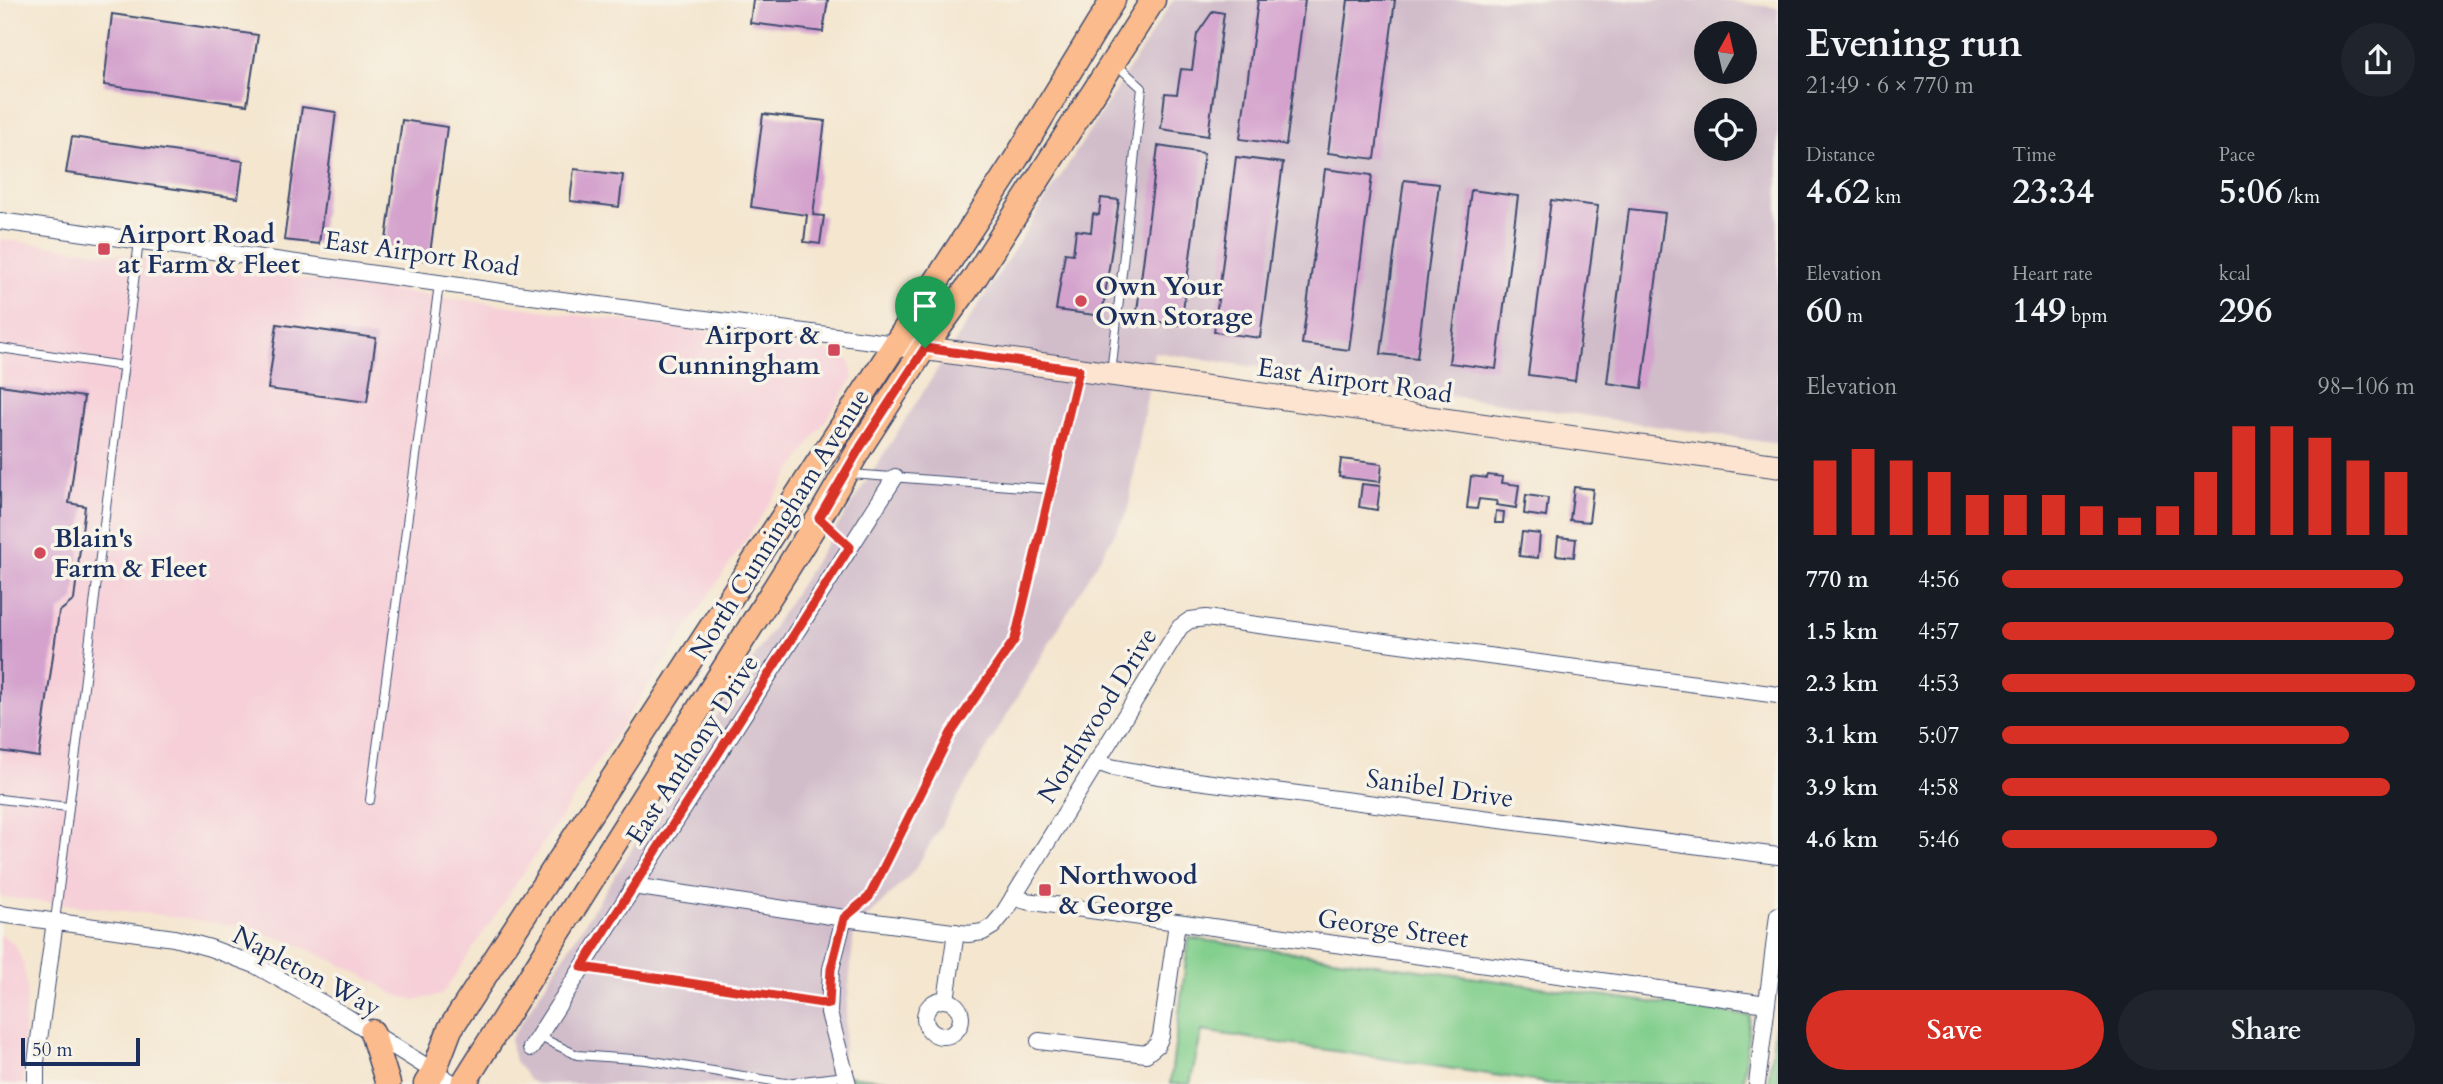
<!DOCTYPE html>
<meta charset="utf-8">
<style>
body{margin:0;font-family:Cardo,serif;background:#20242c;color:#f1f3f6;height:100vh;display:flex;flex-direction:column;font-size:26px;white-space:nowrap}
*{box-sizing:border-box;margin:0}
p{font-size:23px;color:#9ea1a6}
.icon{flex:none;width:38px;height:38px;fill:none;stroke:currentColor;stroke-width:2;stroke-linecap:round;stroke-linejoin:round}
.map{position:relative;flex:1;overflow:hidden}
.drawer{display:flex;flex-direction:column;background:#171b24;width:665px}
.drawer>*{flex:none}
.needle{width:46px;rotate:8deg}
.controls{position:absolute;left:1694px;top:21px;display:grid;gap:14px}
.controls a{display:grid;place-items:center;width:63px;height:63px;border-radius:50%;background:#171b24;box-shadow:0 7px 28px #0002;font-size:35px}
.scale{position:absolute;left:21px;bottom:18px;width:119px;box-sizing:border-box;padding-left:7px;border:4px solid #1b2f5e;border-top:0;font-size:19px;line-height:24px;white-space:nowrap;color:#1b2f5e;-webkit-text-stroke:5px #f7f3e8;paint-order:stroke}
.pin{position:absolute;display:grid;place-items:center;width:60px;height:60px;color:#fff;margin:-72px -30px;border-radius:50% 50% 50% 0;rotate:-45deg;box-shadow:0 0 7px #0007}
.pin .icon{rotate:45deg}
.round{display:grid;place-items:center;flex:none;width:74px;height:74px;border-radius:37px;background:#20242c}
.overview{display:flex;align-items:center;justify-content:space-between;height:119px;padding:0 28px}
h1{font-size:38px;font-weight:600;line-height:52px}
.figures{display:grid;grid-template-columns:repeat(3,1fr);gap:10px;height:119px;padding:7px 28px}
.figures div{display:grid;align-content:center}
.figures b{font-size:35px;font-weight:600}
.figures small{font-size:19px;font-weight:400}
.figures p{font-size:19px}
.chart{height:196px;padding:14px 28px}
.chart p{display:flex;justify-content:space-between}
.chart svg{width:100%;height:126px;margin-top:7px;stroke:#d93025;stroke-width:6}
.button{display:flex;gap:14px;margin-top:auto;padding:14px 28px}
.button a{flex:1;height:80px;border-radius:42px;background:#d93025;color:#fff;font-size:28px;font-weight:600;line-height:80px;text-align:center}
.button a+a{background:#20242c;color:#f1f3f6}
ul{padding:0 28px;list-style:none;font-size:23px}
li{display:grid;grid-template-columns:112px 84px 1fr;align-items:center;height:52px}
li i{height:18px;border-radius:9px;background:#d93025}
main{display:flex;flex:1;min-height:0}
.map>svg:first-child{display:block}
.built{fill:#f6cfd8}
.industrial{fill:#d1bdca;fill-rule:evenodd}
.green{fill:#83cf8d;stroke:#4f7f76;stroke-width:2}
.forest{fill:#6ab278;stroke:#42706b;stroke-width:2}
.building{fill:#d4a2cd}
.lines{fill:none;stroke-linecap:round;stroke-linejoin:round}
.lane-casing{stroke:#3c4a6f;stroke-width:10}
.street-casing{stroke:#3c4a6f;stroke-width:18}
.secondary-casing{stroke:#3c4a6f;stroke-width:25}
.primary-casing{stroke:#3c4a6f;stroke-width:27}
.lane{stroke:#fff;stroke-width:8}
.street{stroke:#fff;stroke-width:16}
.secondary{stroke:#fde4d1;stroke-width:23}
.primary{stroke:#fbbb8c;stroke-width:24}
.route-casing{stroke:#fff;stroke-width:14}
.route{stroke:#d93025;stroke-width:9}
.poi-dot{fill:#d1495b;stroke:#f7f3e8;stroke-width:2.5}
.labels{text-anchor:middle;stroke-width:7;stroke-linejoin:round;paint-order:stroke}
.poi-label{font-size:26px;font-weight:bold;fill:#1b2f5e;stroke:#f7f3e8;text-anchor:start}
.street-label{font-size:26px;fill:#1b2f5e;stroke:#f7f3e8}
</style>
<main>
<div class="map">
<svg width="1778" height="1084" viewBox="0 0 1778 1084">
<rect width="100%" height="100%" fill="#f7f3e8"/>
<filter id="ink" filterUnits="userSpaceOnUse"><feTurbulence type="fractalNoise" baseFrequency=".0143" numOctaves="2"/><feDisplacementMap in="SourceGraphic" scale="14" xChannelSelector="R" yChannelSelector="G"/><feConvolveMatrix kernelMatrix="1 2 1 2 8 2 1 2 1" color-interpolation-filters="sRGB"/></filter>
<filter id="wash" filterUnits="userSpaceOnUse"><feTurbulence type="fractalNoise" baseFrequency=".00686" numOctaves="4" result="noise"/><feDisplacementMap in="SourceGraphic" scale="28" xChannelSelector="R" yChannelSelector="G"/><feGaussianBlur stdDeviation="1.57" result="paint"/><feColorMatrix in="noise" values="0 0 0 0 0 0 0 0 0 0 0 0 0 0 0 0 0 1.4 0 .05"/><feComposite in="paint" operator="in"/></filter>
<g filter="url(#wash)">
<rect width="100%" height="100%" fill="#f4e6cf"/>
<path class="built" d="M0 239 815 346 850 361 853 379 442 995 416 1000 395 995 361 974 292 942 242 927 161 915 0 897Z
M0 934 14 944 23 963 27 989 23 1047 24 1084H0Z"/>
<path class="industrial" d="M1173 0H1722L1778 8V444L1154 352 1128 511 914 871 854 931 841 1075 837 1084H537L529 1080 515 1061 510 1040ZM1706 33H1745V72H1706ZM1706 110H1745V149H1706Z"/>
<path class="green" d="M1189 938 1750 1016 1743 1084H1553L1202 1031 1190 1084H1170Z
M1776 1020H1778V1084H1768Z"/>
<path class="forest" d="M841 1075 916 1084H844Z"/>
<g id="blocks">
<path class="building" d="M753 0H828L823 32 750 23Z
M1258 0H1305L1286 145 1240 139Z
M1348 0H1395L1375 159 1328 153Z
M1213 11 1224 13 1208 136 1161 129 1165 93 1177 94 1181 69 1192 70 1197 34Z
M112 14 258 35 247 105 104 85Z
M302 107 336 112 319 244 284 240Z
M763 114 825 121 813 215 824 216 820 244 804 242 807 215 751 207Z
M402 120 447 127 429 261 384 255Z
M72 137 243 161 238 198 66 173Z
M1158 146 1204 153 1181 325 1136 319Z
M1236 157 1283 163 1260 338 1214 332Z
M574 169 623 175 619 207 570 201Z
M1325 169 1372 175 1349 350 1302 344Z
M1404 180 1439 184 1417 358 1381 354Z
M1471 190 1518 196 1496 369 1449 363Z
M1101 198 1119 200 1102 316 1056 310 1065 253 1073 254 1076 230 1091 232 1093 214 1099 215Z
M1551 200 1598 206 1575 381 1528 375Z
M1629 209 1665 213 1642 388 1607 383Z
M277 324 376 338 367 402 268 389Z
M0 385 84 397 69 503 85 506 74 600 59 612 39 757 0 751Z
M1341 459 1382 464 1380 482 1339 477Z
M1488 475 1503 477 1502 483 1519 485 1516 508 1496 505 1497 501 1479 499 1477 509 1467 508 1471 476 1487 478Z
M1362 484 1380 486 1377 510 1359 507Z
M1574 487 1593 489 1589 522 1570 520Z
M1526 495 1548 498 1546 517 1524 514Z
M1496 511 1504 512 1503 523H1495Z
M1522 532 1540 534 1538 558 1519 556Z
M1558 537 1576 539 1574 557 1556 555Z"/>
</g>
</g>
<g filter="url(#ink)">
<use href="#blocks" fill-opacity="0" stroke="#3c4a6f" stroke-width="2"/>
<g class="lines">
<defs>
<path id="lane" d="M0 348 123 366
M1111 374 1142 88 1116 64
M851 474 1051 489 1078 373
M821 520 850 547
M0 799 68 807
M370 800 439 284
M847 916 869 897 951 733 1015 639 1051 489
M55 921 139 241
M582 967 829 1004
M538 1036 577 1055 647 1060 785 1083 846 1076"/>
<path id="street" d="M0 221 509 293 895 344
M1096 762 1111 767 1158 776 1778 856
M633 886 844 918 968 934 983 932 993 926 1003 914 1180 627 1190 620 1206 618 1778 695
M1013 897 1026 901 1767 1004
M0 914 174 938 210 948 255 965 347 1017 454 1084
M844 918 831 969 829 1013 848 1084
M925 1018a18 18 0 1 1 36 0a18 18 0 1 1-36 0Z
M946 1000 956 932
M1039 1041 1146 1054 1157 1045 1161 1036 1177 923
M531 1048 895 477
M36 1084V1062L55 921
M1757 1084 1778 915"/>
<path id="secondary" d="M907 346 1778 466"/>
<path id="primary" d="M372 1032 388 1084
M426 1084 434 1071 450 1029 1014 162 1113 0
M463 1084 819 518 861 446 924 348 974 279 1153 0"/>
</defs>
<use href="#lane" class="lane-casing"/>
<use href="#street" class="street-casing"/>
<use href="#secondary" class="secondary-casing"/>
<use href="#primary" class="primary-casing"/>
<use href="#lane" class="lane"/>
<use href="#street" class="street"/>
<use href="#secondary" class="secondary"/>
<use href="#primary" class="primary"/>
</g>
</g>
<g class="lines" filter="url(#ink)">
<defs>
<path id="route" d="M925 348 1079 370 1015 639 951 733 869 897 844 918 831 969 829 1004 582 967 850 547 819 518 861 446Z"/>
</defs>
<use href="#route" class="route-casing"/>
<use href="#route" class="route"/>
</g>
<g class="poi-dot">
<rect x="97" y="242" width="14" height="14" rx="3.5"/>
<circle cx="1081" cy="301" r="7"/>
<rect x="827" y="343" width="14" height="14" rx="3.5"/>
<circle cx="40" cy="553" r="7"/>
<rect x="1038" y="883" width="14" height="14" rx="3.5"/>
</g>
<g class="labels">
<g class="poi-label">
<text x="118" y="243">Airport Road<tspan x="118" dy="30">at Farm &amp; Fleet</tspan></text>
<text x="1095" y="295">Own Your<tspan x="1095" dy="30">Own Storage</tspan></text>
<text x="820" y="344" text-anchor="end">Airport &amp;<tspan x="820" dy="30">Cunningham</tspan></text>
<text x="54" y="547">Blain's<tspan x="54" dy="30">Farm &amp; Fleet</tspan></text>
<text x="1059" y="884">Northwood<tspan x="1059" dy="30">&amp; George</tspan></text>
</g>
<g class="street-label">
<text transform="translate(422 253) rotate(8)" y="9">East Airport Road</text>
<text transform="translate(1355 380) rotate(8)" y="9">East Airport Road</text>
<text transform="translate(779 524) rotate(-58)" y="9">North Cunningham Avenue</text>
<text transform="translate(1097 715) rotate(-58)" y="9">Northwood Drive</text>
<text transform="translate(692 749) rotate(-57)" y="9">East Anthony Drive</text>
<text transform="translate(1440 788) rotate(8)" y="9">Sanibel Drive</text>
<text transform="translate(1393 928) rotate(8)" y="9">George Street</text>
<text transform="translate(307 971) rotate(28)" y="9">Napleton Way</text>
</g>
</g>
</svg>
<div class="controls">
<a><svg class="needle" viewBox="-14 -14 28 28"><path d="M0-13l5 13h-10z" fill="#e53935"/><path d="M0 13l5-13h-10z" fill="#9ea1a6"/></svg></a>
<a><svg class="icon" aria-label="locate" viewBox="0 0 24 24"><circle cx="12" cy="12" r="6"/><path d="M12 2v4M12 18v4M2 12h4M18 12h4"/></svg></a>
</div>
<div class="scale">50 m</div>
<div class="pin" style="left:925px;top:348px;background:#1e9e55"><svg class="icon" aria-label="arrive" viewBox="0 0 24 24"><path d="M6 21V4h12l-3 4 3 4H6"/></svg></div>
</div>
<section class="drawer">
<div class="overview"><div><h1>Evening run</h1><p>21:49 · 6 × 770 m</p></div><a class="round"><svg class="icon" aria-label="share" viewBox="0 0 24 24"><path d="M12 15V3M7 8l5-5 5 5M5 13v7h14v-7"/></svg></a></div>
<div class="figures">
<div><p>Distance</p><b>4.62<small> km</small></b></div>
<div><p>Time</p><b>23:34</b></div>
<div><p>Pace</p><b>5:06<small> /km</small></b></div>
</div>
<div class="figures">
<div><p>Elevation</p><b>60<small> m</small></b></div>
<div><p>Heart rate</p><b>149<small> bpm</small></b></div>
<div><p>kcal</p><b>296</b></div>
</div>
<div class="chart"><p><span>Elevation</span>98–106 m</p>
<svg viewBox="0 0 160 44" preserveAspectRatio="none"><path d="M5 44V18M15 44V14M25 44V18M35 44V22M45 44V30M55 44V30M65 44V30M75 44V34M85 44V38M95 44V34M105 44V22M115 44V6M125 44V6M135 44V10M145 44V18M155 44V22"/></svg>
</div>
<ul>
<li><b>770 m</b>4:56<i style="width:97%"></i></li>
<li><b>1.5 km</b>4:57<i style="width:95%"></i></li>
<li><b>2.3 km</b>4:53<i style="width:100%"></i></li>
<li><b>3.1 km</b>5:07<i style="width:84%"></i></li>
<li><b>3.9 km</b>4:58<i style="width:94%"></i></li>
<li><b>4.6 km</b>5:46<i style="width:52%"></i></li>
</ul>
<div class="button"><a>Save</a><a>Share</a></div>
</section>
</main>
